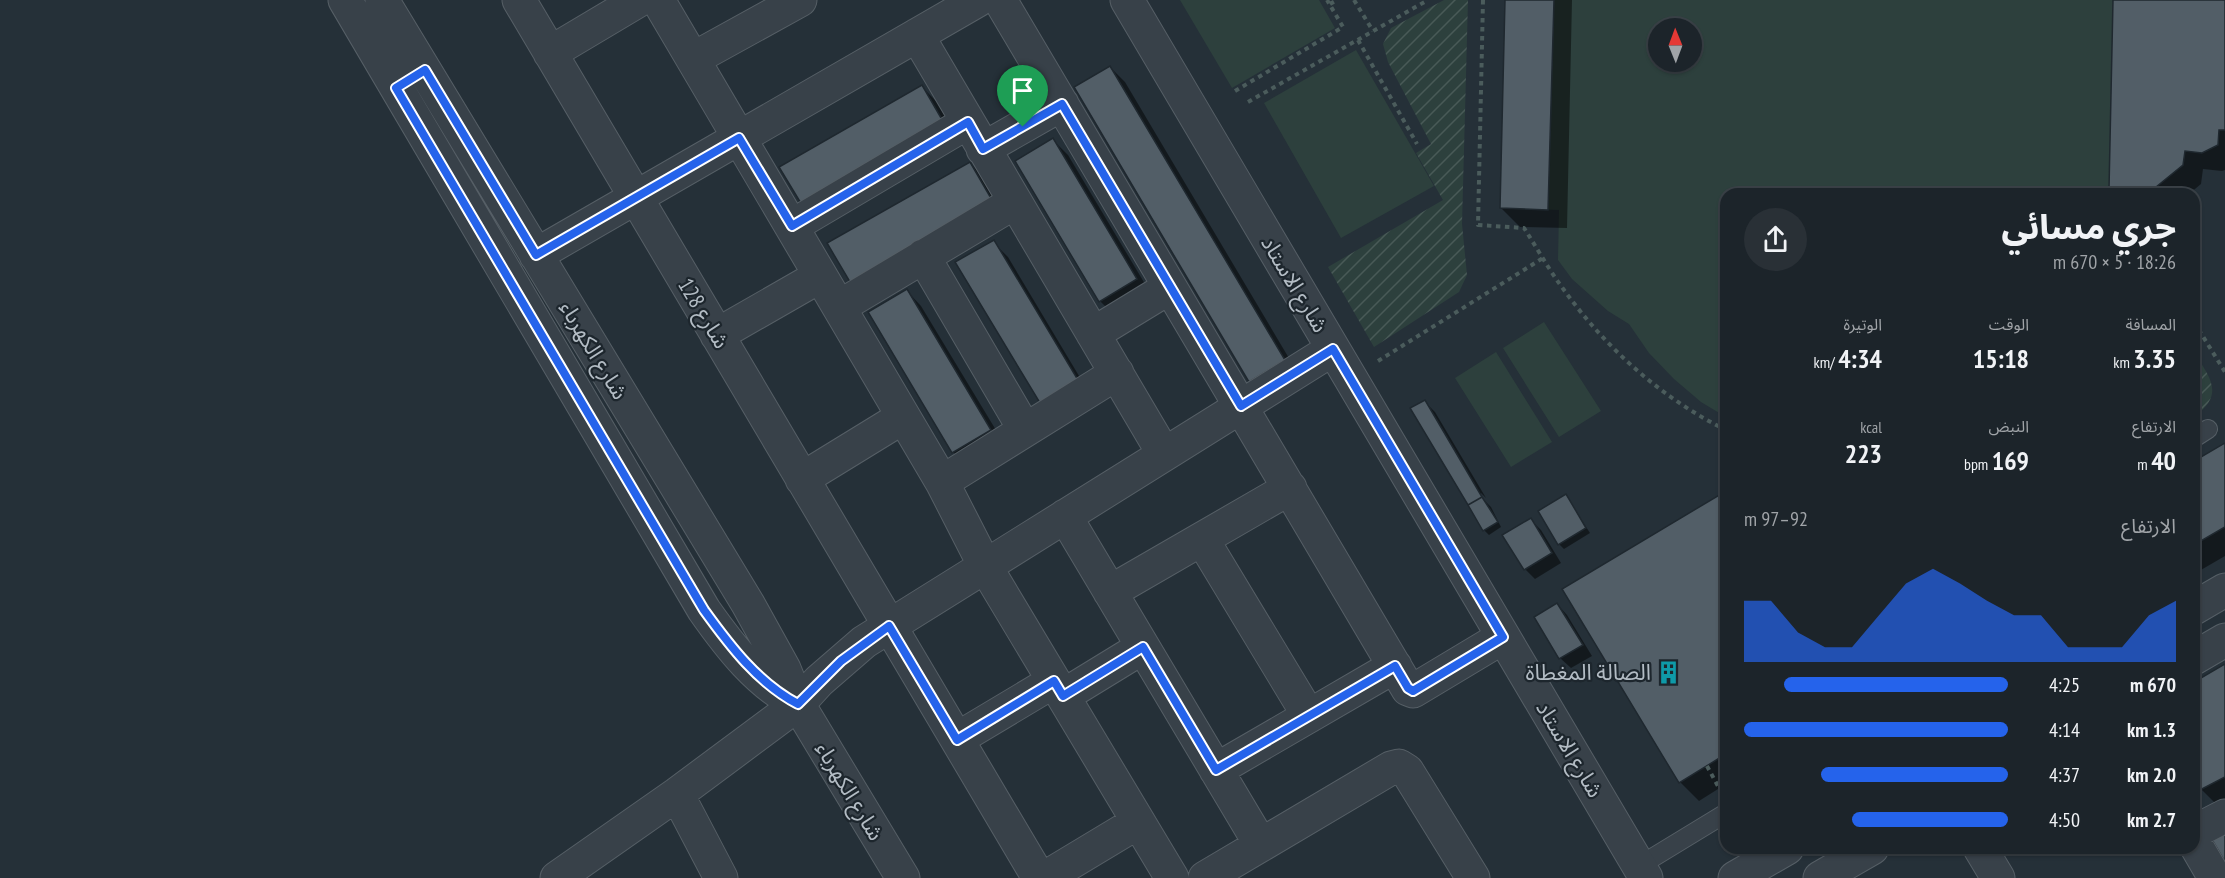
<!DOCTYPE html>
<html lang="ar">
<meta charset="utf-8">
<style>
body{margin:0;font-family:"PT Sans Narrow","Noto Sans Arabic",sans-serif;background:#293036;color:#f1f3f6;direction:rtl;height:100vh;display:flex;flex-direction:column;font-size:22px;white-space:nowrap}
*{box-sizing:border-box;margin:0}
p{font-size:20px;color:#a0a4a8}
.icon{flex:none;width:33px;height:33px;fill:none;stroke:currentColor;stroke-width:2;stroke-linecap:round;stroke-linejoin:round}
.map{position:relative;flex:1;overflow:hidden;direction:ltr}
.details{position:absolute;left:1720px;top:188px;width:480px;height:666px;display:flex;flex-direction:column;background:#1c242a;border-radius:18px;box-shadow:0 2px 4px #0004,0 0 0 2px #3a4147;direction:rtl}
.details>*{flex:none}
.needle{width:39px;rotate:359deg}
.tools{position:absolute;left:1648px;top:18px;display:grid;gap:12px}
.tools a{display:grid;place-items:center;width:54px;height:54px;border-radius:50%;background:#1c242a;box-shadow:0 2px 4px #0004,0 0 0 2px #3a4147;font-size:30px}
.pin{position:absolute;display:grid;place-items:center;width:51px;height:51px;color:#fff;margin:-62px -26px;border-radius:50% 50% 50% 0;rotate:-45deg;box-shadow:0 0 6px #0007}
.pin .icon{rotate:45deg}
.round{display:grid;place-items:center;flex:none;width:63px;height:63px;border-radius:32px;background:#293036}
.head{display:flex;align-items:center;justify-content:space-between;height:102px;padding:0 24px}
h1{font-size:33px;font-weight:800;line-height:45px}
.figures{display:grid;grid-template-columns:repeat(3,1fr);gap:9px;height:102px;padding:6px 24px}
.figures div{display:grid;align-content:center}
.figures b{font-size:26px;font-weight:800}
.figures small{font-size:16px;font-weight:400}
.figures p{font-size:16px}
.chart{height:168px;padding:12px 24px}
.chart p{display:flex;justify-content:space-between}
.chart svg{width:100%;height:108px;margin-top:6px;fill:#2563eb;opacity:.7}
ul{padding:0 24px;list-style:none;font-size:20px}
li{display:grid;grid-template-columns:96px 72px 1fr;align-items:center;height:45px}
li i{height:15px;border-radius:8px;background:#2563eb}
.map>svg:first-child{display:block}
.green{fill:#2d403d;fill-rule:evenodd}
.garden{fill:url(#garden-furrows)}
.shadow{fill:#0007}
.building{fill:#525e67;stroke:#1f282f;stroke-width:1.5}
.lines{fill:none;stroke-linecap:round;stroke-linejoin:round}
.service-casing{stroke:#565f66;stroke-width:20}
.minor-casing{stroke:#565f66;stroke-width:35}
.path{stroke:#4b5c5c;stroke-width:4;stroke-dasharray:4.5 4.5;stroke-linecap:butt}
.service{stroke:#384149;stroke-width:18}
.minor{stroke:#384149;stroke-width:33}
.route-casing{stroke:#fff;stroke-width:12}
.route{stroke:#2563eb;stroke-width:8}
.labels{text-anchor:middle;stroke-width:4.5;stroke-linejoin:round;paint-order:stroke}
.street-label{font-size:22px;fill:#b3bcc4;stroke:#1d262d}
.poi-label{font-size:22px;fill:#b3bcc4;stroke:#1d262d;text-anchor:end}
</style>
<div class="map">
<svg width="2225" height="878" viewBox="0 0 2225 878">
<defs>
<pattern id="garden-furrows" width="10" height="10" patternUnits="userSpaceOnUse" patternTransform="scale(1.5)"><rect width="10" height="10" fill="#2d403d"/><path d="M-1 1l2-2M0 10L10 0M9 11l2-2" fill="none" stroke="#495a57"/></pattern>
</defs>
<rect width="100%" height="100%" fill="#253038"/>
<path class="green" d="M1180 0H1319L1335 28 1232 88Z
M1505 0H2225L2218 145 2202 153 2185 151 2183 165 2156 187 2109 189 2107 194H1726V417L1701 402 1674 379 1649 353 1629 324 1608 311 1572 279 1558 260 1559 210 1500 208ZM1659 28H1692V62H1659Z
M1356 50 1434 186 1341 238 1264 103Z
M1544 322 1601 411 1559 437 1503 348Z
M1496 352 1552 442 1511 467 1455 378Z"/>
<path class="garden" d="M1444 0H1468L1462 224 1467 275 1459 292 1374 347 1328 267 1443 200 1416 153 1431 144 1388 62 1383 44 1391 28Z
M2194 352C2210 378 2225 394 2195 416Z"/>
<path class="shadow" d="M1507 0H1572L1567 228 1520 227 1501 208Z
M2114 0H2225V170L2222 171 2203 169 2201 184 2189 194H2115L2110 189Z
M1110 67 1125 82 1299 375 1265 396 1250 381Z
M922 87 937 102 958 139 818 219Z
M1053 140 1068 155 1151 294 1115 316 1100 301Z
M970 163 985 178 1006 215 866 295Z
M993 242 1008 257 1091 396 1056 417Z
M907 291 921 306 1005 445 968 467 953 452Z
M1425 402 1435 412 1486 498 1481 493V497L1491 507 1501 527 1489 535 1484 530Z
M2225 444V556L2194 574V462Z
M1726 493V784L1699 801 1680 782 1564 590Z
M1566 496 1590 533 1564 549 1559 544Z
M1531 520 1541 530 1561 563 1535 579 1525 569Z
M1557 604 1567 615 1592 656 1571 668 1560 658 1536 617Z
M2225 665V805L2220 808 2201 789Z"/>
<path class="building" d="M1505 0H1554L1548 210 1500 208Z
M2113 0H2225V130H2219L2218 145 2202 153 2185 151 2183 165 2156 187 2109 189Z
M1110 66 1285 360 1249 382 1074 87Z
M922 85 944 123 802 205 779 167Z
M1053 138 1137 279 1099 302 1015 161Z
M970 162 992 200 850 282 827 243Z
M994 240 1078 380 1040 403 955 262Z
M907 289 991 430 952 453 868 312Z
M1425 400 1482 497 1468 505 1410 408Z
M2225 443V527L2194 545V461Z
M1726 491V754L1679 783 1562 589Z
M1566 494 1586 528 1558 545 1538 511Z
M1482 497 1498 522 1483 531 1468 505Z
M1531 518 1552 553 1524 570 1502 535Z
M1557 603 1583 645 1559 659 1534 617Z
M2225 664V777L2200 790 2194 782V682Z
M2225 831V862L2211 838Z"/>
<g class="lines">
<defs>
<path id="service" d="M2194 438 2208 429
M1639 866 1726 813"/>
<path id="minor" d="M345 0 704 610C730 647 758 683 798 704
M382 0 748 604 784 669 798 704 903 878
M519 0 1039 878
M658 0 942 482 985 566 1172 878
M1000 0 1408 689 1413 691 1503 637
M1127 0 1646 878
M917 35 1164 454
M550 53 639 0
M693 59 800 0
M983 149 1062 104
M792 226 968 122
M536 255 978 0
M923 256 1025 430
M839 307 1015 202
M1093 334 1170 287
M717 335 820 276
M802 479 903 417
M942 482 1117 373
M1065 516 1261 845
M1202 539 1309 716
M1110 592 1290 488
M2194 608 2225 590
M2194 658 2225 640
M1063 696 1143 647
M957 739 1054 681
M1216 770 1395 666
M677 794 721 878
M2194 832 2225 816
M2194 842 2215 878
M1980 848 1998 878
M557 878 677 794 798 704 819 681 864 642 1333 349
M1045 878 1138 822
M1205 878 1391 768 1399 766 1407 771 1473 878
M1735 878 1787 848
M1820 878 1872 848"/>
</defs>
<use href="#service" class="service-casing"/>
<use href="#minor" class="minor-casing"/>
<path class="path" d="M1354 0 1373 31
M1483 0 1478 225 1524 228C1537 248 1549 270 1564 290 1606 348 1661 398 1726 430
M1330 4 1337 0
M1358 40 1417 144
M1235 91 1343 27 1327 0
M1248 102 1428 0
M2194 322 2225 372
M1378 361 1543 258
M1707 766 1719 788"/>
<use href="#service" class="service"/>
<use href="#minor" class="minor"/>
</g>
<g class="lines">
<defs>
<path id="route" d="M425 70 536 255 739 138 792 226 968 122 983 149 1062 104 1241 406 1333 349 1503 637 1413 691 1408 688 1395 666 1216 770 1143 647 1063 696 1054 681 957 740 889 626 841 661 798 704C758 683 730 646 704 610L396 88Z"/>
</defs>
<use href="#route" class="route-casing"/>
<use href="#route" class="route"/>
</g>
<defs>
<symbol id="building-bare" viewBox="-9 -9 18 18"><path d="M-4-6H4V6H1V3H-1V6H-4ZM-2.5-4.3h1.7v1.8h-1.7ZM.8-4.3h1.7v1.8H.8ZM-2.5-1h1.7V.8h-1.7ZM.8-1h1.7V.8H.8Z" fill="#0f9aa8" stroke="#1d262d" stroke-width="2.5" paint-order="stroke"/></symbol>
</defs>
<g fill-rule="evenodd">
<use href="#building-bare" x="1652" y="656" width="33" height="33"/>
</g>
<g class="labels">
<g class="street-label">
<text transform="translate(1295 284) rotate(59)" y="8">شارع الاستاد</text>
<text transform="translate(704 313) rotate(59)" y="8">شارع 128</text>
<text transform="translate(594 350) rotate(59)" y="8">شارع الكهرباء</text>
<text transform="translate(1570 749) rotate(59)" y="8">شارع الاستاد</text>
<text transform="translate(850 791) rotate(59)" y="8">شارع الكهرباء</text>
</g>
<g class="poi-label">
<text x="1651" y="680">الصالة المغطاة</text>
</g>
</g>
</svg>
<div class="tools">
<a><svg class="needle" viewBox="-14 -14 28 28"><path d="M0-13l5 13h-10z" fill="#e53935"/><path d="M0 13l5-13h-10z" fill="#a0a4a8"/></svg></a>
</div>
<div class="pin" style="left:1023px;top:127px;background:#1e9e55"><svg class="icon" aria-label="arrive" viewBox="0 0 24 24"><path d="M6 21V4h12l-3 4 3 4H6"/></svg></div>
<section class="details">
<div class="head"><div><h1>جري مسائي</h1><p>18:26 · 5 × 670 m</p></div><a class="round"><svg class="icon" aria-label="share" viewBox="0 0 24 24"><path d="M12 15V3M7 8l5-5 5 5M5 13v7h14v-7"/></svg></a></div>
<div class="figures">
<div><p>المسافة</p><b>3.35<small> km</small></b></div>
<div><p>الوقت</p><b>15:18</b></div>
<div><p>الوتيرة</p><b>4:34<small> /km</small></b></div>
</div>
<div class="figures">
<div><p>الارتفاع</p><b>40<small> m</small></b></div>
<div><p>النبض</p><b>169<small> bpm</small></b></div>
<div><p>kcal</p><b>223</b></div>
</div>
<div class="chart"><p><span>الارتفاع</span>92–97 m</p>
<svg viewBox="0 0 160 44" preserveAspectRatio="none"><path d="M0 44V19L10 19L20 32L30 38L40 38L50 25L60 12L70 6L80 12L90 19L100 25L110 25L120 38L130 38L140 38L150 25L160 19V44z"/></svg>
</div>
<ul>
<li><b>670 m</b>4:25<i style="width:85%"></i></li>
<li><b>1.3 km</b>4:14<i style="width:100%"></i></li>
<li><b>2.0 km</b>4:37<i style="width:71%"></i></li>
<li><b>2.7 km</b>4:50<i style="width:59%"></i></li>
</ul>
</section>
</div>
